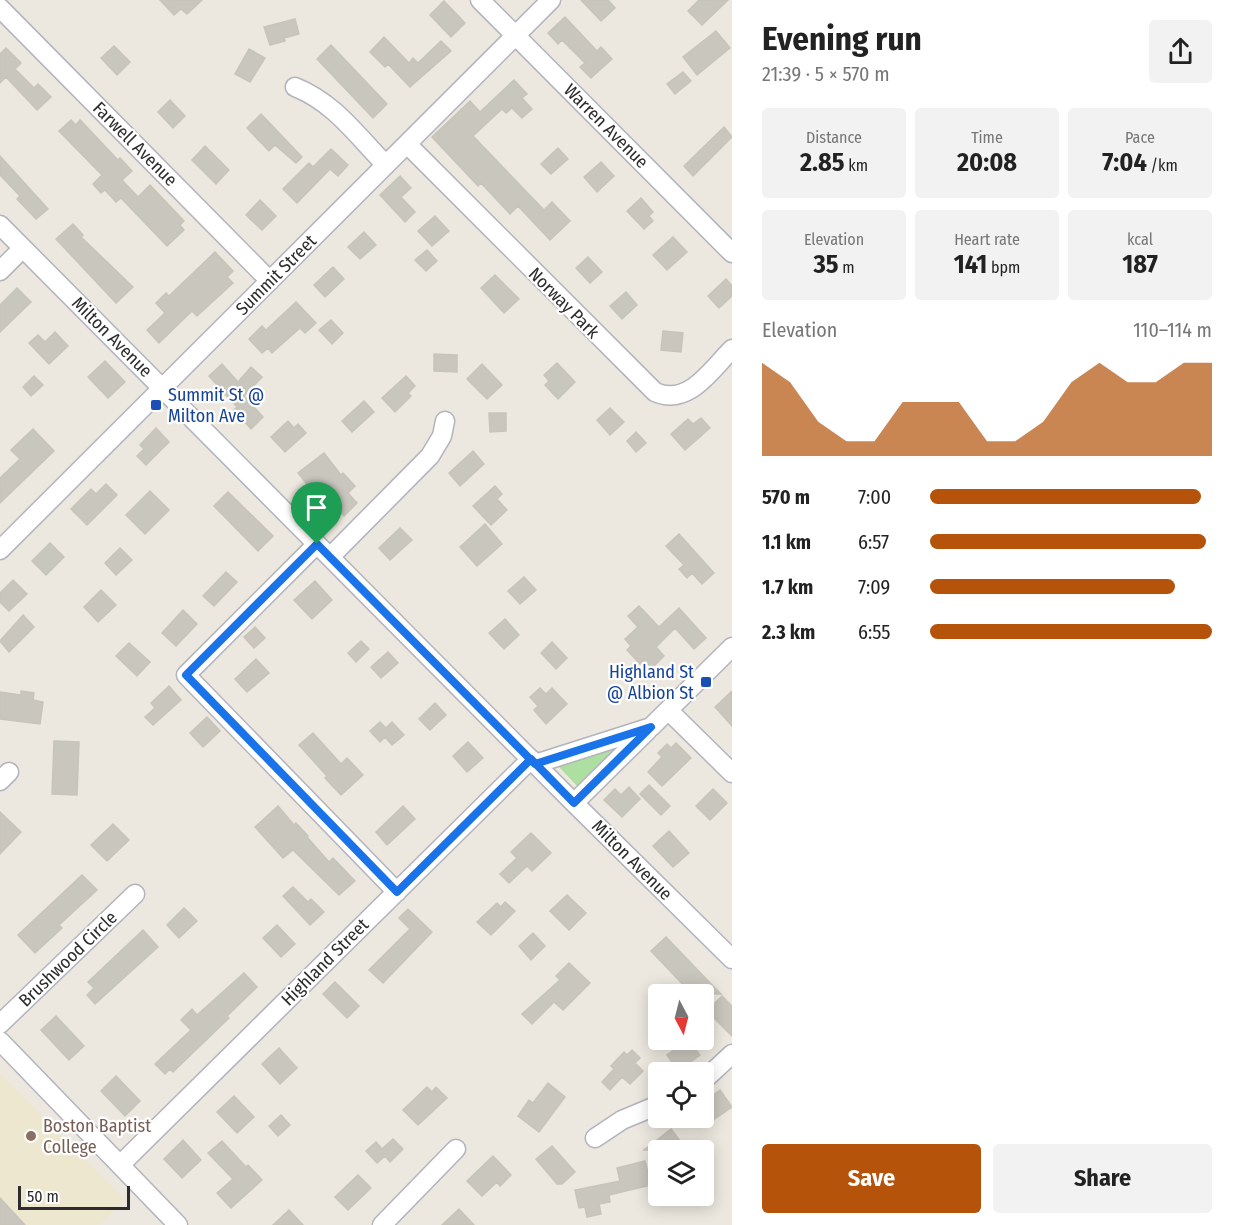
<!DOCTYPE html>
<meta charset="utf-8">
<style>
body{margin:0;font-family:"Fira Sans Condensed",sans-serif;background:#f2f2f2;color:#222;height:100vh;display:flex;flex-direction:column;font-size:22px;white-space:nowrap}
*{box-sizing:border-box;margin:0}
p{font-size:20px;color:#767676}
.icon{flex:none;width:33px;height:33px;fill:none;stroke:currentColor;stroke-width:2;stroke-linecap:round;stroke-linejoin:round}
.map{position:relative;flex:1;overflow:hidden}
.panel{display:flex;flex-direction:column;background:#fff;width:510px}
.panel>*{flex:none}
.needle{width:39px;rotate:173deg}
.fabs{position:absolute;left:648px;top:984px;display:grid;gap:12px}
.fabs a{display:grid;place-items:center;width:66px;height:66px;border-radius:6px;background:#fff;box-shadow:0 3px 15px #0003;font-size:30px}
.scale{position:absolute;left:18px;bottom:15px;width:112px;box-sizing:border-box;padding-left:6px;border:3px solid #2c2c2c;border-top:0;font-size:16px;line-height:21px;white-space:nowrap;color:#2c2c2c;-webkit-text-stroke:4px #fff;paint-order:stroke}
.pin{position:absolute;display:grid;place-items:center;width:51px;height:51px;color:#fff;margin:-62px -26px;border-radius:50% 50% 50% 0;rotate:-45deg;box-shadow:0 0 6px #0007}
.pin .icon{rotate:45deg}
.round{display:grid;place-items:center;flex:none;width:63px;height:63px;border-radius:6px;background:#f2f2f2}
.summary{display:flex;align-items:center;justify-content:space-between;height:102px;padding:0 30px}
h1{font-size:33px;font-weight:700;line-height:45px}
.stats{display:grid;grid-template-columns:repeat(3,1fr);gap:9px;height:102px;padding:6px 30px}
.stats div{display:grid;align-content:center;border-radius:6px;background:#f2f2f2;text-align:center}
.stats b{font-size:26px;font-weight:700}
.stats small{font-size:16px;font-weight:400}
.stats p{font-size:16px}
.chart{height:168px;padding:12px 30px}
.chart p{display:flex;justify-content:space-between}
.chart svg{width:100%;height:108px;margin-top:6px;fill:#b45309;opacity:.7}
.cta{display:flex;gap:12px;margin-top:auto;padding:12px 30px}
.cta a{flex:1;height:69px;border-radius:6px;background:#b45309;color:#fff;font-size:24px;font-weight:700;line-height:69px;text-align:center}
.cta a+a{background:#f2f2f2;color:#222}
ul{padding:0 30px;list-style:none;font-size:20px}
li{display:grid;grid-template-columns:96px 72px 1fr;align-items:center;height:45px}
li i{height:15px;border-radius:8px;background:#b45309}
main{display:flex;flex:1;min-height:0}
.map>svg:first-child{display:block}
.education{fill:#ede7d0}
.green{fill:#addfa0}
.building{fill:#c8c6bd;stroke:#c8c4b9;stroke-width:1.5}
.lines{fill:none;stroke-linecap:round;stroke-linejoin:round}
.minor-casing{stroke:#b3b3be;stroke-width:21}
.minor{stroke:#fff;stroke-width:18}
.route-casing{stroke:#fff;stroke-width:12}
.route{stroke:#1a73e8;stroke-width:8}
.transit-dot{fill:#1a4fb4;stroke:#fff;stroke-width:2}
.education-dot{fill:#8d6e63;stroke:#fff;stroke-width:2}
.labels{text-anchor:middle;stroke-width:4.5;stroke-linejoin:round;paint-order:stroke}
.street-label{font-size:18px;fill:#2c2c2c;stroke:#fff}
.transit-label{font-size:18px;fill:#164399;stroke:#fff;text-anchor:start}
.education-label{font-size:18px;fill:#785e54;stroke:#fff;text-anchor:start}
</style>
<main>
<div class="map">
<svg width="732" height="1225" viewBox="0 0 732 1225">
<rect width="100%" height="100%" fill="#ece8df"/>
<path class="education" d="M0 1073 125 1200 99 1225H0Z"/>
<path class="green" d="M622 745 579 788 558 766Z"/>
<path class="building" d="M160 0H202L187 14 181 9 174 15Z
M581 0H608L615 8 601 21Z
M699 0H728L702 25 688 11Z
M444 1 465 23 451 37 430 15Z
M565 17 597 51 601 47 612 59 591 78 580 67 585 63 562 40 558 44 548 33Z
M295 19 299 34 284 38 285 41 270 45 264 27Z
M716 31 730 48 697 75 683 57Z
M384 37 409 63 413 58 418 63 441 41 451 51 410 87 388 64 385 67 370 52Z
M331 45 387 104 373 118 317 59Z
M114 46 130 62 117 75 101 58Z
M6 48 21 63 15 69 34 88 38 84 51 97 37 110 6 77 0 83V54Z
M249 49 265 58 250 82 235 74Z
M683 72 691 81 675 94 667 84Z
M514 80 527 94 522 98 532 109 522 118 512 108 506 113 502 109 473 136 544 210 552 202 570 221 550 240 518 206 510 214 481 183 478 186 432 137 470 101 480 112Z
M170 100 185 116 173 128 158 112Z
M261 114 302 157 296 163 275 145 269 151 247 128Z
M71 120 76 125 80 120 118 160 120 158 132 171 122 180 138 197 150 185 184 221 180 225 184 230 167 246 121 198 116 202 105 190 101 193 93 184 102 175 59 131Z
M724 127 732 137 693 176 684 166Z
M205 146 229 170 216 184 192 160Z
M558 148 568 159 551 174 541 164Z
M331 149 348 165 338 176 330 169 297 203 283 189 309 163 313 167Z
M0 156 48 209 36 219 17 199 20 196 0 175Z
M601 162 614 176 597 192 584 177Z
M400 176 411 188 401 197 415 212 405 222 380 195Z
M641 198 653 212 649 216 653 221 644 229 627 211Z
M260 200 276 216 262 230 246 215Z
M435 216 449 231 432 246 418 231Z
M73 224 83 235 81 237 133 287 116 303 56 239Z
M364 232 376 245 360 259 348 247Z
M673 237 687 252 667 270 653 255Z
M427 250 437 261 426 271 415 260Z
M215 252 233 271 227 277 233 283 197 316 192 311 159 343 147 330 165 313 156 303 166 293 169 296Z
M588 257 602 272 590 283 576 268Z
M333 267 344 279 325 297 314 285Z
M495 275 519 299 504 313 481 288Z
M726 279 732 286V296L719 308 708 296Z
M17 288 31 302 0 332V305Z
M626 292 637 305 622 319 610 306Z
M296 302 316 323 305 333 300 328 272 353 268 348 262 353 249 339 262 326 266 330Z
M331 320 343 333 332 344 319 330Z
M663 331 683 333 681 352 661 350Z
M55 332 68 346 49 364 29 343 38 335 45 342Z
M434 354 457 355V372L434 371Z
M105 361 125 382 108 398 88 377Z
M557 363 575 382 558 399 545 385 549 381 544 375Z
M222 364 238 382 251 367 262 377 244 396 263 417 251 429 234 410 237 407 209 376Z
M482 364 502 385 487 399 467 379Z
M34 376 43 385 31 396 23 387Z
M406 376 415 386 408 393 411 396 395 412 382 398Z
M364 401 374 412 352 432 342 421Z
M610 408 624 422 610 435 597 420Z
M489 413H506V431L490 432Z
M701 418 710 428 685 450 671 434 688 419 693 424Z
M288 421 294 428 298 424 306 433 285 452 271 437Z
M156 428 169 442 146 465 137 456 144 449 140 445Z
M33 429 54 451 0 503V478L20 459 11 450Z
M636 432 646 443 636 452 627 441Z
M473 451 484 464 460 486 449 473Z
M324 453 341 475 343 473 355 486 348 493 357 503 344 516 318 488 313 492 298 473Z
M106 484 117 495 87 525 71 509 91 489 96 494Z
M495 486 502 494 497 499 507 510 491 525 473 506Z
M150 491 169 510 145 534 126 515Z
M228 492 273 536 258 551 214 506Z
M485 524 502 544 477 566 460 547Z
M400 528 412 540 390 560 379 548Z
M679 534 714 573 702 584 692 573 687 578 679 569 684 565 666 546Z
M50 543 64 557 46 575 32 561Z
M120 548 132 560 116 575 105 563Z
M226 572 237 582 214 606 203 596Z
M524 577 536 590 520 604 508 591Z
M13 580 27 594 9 611 0 602V593Z
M315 581 332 600 312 619 294 600Z
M101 590 116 605 98 622 84 607Z
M639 606 659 627 679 608 706 638 694 649 675 628 656 647 664 656 652 668 644 660 640 664 627 650 631 646 625 639 638 627 628 616Z
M183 610 197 624 176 646 162 633Z
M23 615 34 627 9 652 0 641Z
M505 619 519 635 504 649 489 633Z
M255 627 265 638 254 648 244 637Z
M361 641 369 649 356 662 348 653Z
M552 642 567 658 556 669 541 653Z
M129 643 150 662 137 676 116 656Z
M388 652 398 663 381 678 371 667Z
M256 659 269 673 247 692 235 679Z
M169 686 181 700 153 725 145 717 155 708 151 703Z
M540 688 546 694 552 688 567 704 546 724 534 710 538 706 530 697Z
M21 691 34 693 33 700 43 702 40 724 0 719V692L21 695Z
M732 691V726L715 707Z
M435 703 446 715 430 730 419 719Z
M207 717 220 731 203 747 190 733Z
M380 722 386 728 392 722 404 735 392 745 385 737 380 742 370 731Z
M313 733 341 764 347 758 363 775 341 795 325 778 327 776 299 745Z
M54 741 79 742 77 795 52 794Z
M468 742 483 758 467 772 453 756Z
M676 743 691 758 662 786 648 772 662 757 658 753 667 744 671 748Z
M649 785 670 806 661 815 640 794Z
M629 787 640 799 622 817 604 800 615 789 621 795Z
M713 789 727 803 710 820 696 806Z
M278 806 294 825 296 823 308 836 307 837 329 862 333 858 355 881 339 895 293 850 283 858 255 827Z
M403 806 415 819 387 845 376 832Z
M0 812 21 832 0 854Z
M113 824 129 840 107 861 91 845Z
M669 831 689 853 673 867 653 846Z
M531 833 551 853 532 871 527 866 509 883 500 874 517 858 511 852Z
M82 875 97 890 59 925 62 928 35 953 18 935Z
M293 887 308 902 311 899 324 912 310 925 283 896Z
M567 895 586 913 569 930 550 911Z
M505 902 515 911 491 935 477 922 497 903 501 907Z
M184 908 197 921 179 938 167 925Z
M408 909 432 932 383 983 369 970 410 929 399 918Z
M277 925 295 944 281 957 263 938Z
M143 930 158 947 95 1004 87 995 94 988 88 982Z
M533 933 545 946 531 960 519 946Z
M666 937 713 986 721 994H692L651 951Z
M569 963 590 983 563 1010 554 1002 532 1024 522 1014 560 980 556 976Z
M244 973 257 987 227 1016 229 1018 173 1072 170 1069 165 1074 155 1064 191 1030 181 1020 192 1009 197 1015Z
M335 982 359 1006 347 1018 323 994Z
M722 996 732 1006V1036L707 1011Z
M56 1016 84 1046 69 1060 41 1030Z
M688 1040 700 1055 678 1071 667 1055Z
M279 1048 297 1068 280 1084 262 1064Z
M632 1050 640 1058 635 1063 643 1071 630 1084 622 1077 610 1090 602 1082 614 1069 611 1066 624 1052 627 1055Z
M116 1076 140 1101 125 1116 101 1091Z
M548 1083 565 1097 539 1132 518 1116 529 1100 533 1103Z
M427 1087 432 1092 436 1087 447 1098 418 1125 403 1110Z
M720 1090 732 1107 704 1126V1102Z
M234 1096 254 1117 237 1133 217 1112Z
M281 1115 290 1125 278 1136 269 1126Z
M671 1129 687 1150H644Z
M393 1139 403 1149 390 1162 385 1156 377 1163 366 1151 376 1142 382 1149Z
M183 1140 201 1160 182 1178 164 1159Z
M222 1141 246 1167 248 1165 262 1180 231 1208 217 1193 233 1179 208 1153Z
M552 1146 575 1172 562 1184H557L536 1159Z
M493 1156 511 1175 500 1186 497 1182 482 1196 467 1181Z
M645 1161 651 1185 609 1195 610 1202 599 1204 601 1214 587 1217 585 1207 579 1208 575 1190 620 1181 617 1168Z
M358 1175 371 1188 348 1210 335 1197Z
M0 1198 25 1225H0Z
M459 1209 474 1225H442Z
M289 1210 303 1225H273Z"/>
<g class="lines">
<defs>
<path id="minor" d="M480 0 732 253
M0 8 270 281
M295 87C335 103 357 136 386 165
M407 144 655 392C688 407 711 370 732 349
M0 225 574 803 732 959
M0 271 23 248
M317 544 186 675 397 892
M0 550 551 0
M330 557 430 456 442 436 445 421
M668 710 732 773
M535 764 651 727 732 647
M0 781 9 772
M574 803 648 730
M0 1024 135 894
M0 1041 178 1225
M704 1080 732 1054
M595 1138 622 1120 658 1105
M120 1165 531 759
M382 1225 456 1149"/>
</defs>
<use href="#minor" class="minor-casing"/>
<use href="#minor" class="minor"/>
</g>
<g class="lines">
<defs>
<path id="route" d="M317 544 186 675 397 892 531 759 574 803 651 727 535 764 317 544"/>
</defs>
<use href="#route" class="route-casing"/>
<use href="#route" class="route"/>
</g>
<g class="transit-dot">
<rect x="150" y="399" width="12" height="12" rx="3"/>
<rect x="700" y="676" width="12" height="12" rx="3"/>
</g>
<circle class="education-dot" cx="31" cy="1136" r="6"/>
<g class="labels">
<g class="street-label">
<text transform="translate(606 126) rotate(45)" y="6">Warren Avenue</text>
<text transform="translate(135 144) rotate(45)" y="6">Farwell Avenue</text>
<text transform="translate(276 275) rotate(-45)" y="6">Summit Street</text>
<text transform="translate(564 303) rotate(45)" y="6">Norway Park</text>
<text transform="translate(112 337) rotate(45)" y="6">Milton Avenue</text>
<text transform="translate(632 860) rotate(45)" y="6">Milton Avenue</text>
<text transform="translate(68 959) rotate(-44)" y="6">Brushwood Circle</text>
<text transform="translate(325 962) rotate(-45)" y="6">Highland Street</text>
</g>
<g class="transit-label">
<text x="168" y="401">Summit St @<tspan x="168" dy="21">Milton Ave</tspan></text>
<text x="694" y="678" text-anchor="end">Highland St<tspan x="694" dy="21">@ Albion St</tspan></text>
</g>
<g class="education-label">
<text x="43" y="1132">Boston Baptist<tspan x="43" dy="21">College</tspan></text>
</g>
</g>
</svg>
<div class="fabs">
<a><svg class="needle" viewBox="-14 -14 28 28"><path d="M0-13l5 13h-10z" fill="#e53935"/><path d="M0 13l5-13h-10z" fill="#767676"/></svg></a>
<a><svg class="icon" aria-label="locate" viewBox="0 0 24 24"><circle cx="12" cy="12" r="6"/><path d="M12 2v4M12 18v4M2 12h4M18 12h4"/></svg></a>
<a><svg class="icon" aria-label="layers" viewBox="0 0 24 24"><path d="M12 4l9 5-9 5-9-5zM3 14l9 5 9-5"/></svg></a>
</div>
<div class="scale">50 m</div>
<div class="pin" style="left:317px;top:544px;background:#1e9e55"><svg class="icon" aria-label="arrive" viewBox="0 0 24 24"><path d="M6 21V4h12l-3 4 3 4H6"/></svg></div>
</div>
<section class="panel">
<div class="summary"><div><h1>Evening run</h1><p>21:39 · 5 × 570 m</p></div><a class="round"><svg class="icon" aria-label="share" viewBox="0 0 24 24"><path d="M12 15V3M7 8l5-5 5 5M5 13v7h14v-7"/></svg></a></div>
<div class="stats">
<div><p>Distance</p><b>2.85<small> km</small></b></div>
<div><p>Time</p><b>20:08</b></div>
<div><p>Pace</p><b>7:04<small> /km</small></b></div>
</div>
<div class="stats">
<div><p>Elevation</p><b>35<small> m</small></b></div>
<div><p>Heart rate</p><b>141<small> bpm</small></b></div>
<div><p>kcal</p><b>187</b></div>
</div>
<div class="chart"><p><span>Elevation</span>110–114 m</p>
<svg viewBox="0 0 160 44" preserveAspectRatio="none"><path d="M0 44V6L10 14L20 30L30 38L40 38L50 22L60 22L70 22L80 38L90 38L100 30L110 14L120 6L130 14L140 14L150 6L160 6V44z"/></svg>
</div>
<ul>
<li><b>570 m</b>7:00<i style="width:96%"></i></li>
<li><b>1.1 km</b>6:57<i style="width:98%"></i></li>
<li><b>1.7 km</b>7:09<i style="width:87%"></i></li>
<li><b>2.3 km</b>6:55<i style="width:100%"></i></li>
</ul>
<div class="cta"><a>Save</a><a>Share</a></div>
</section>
</main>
